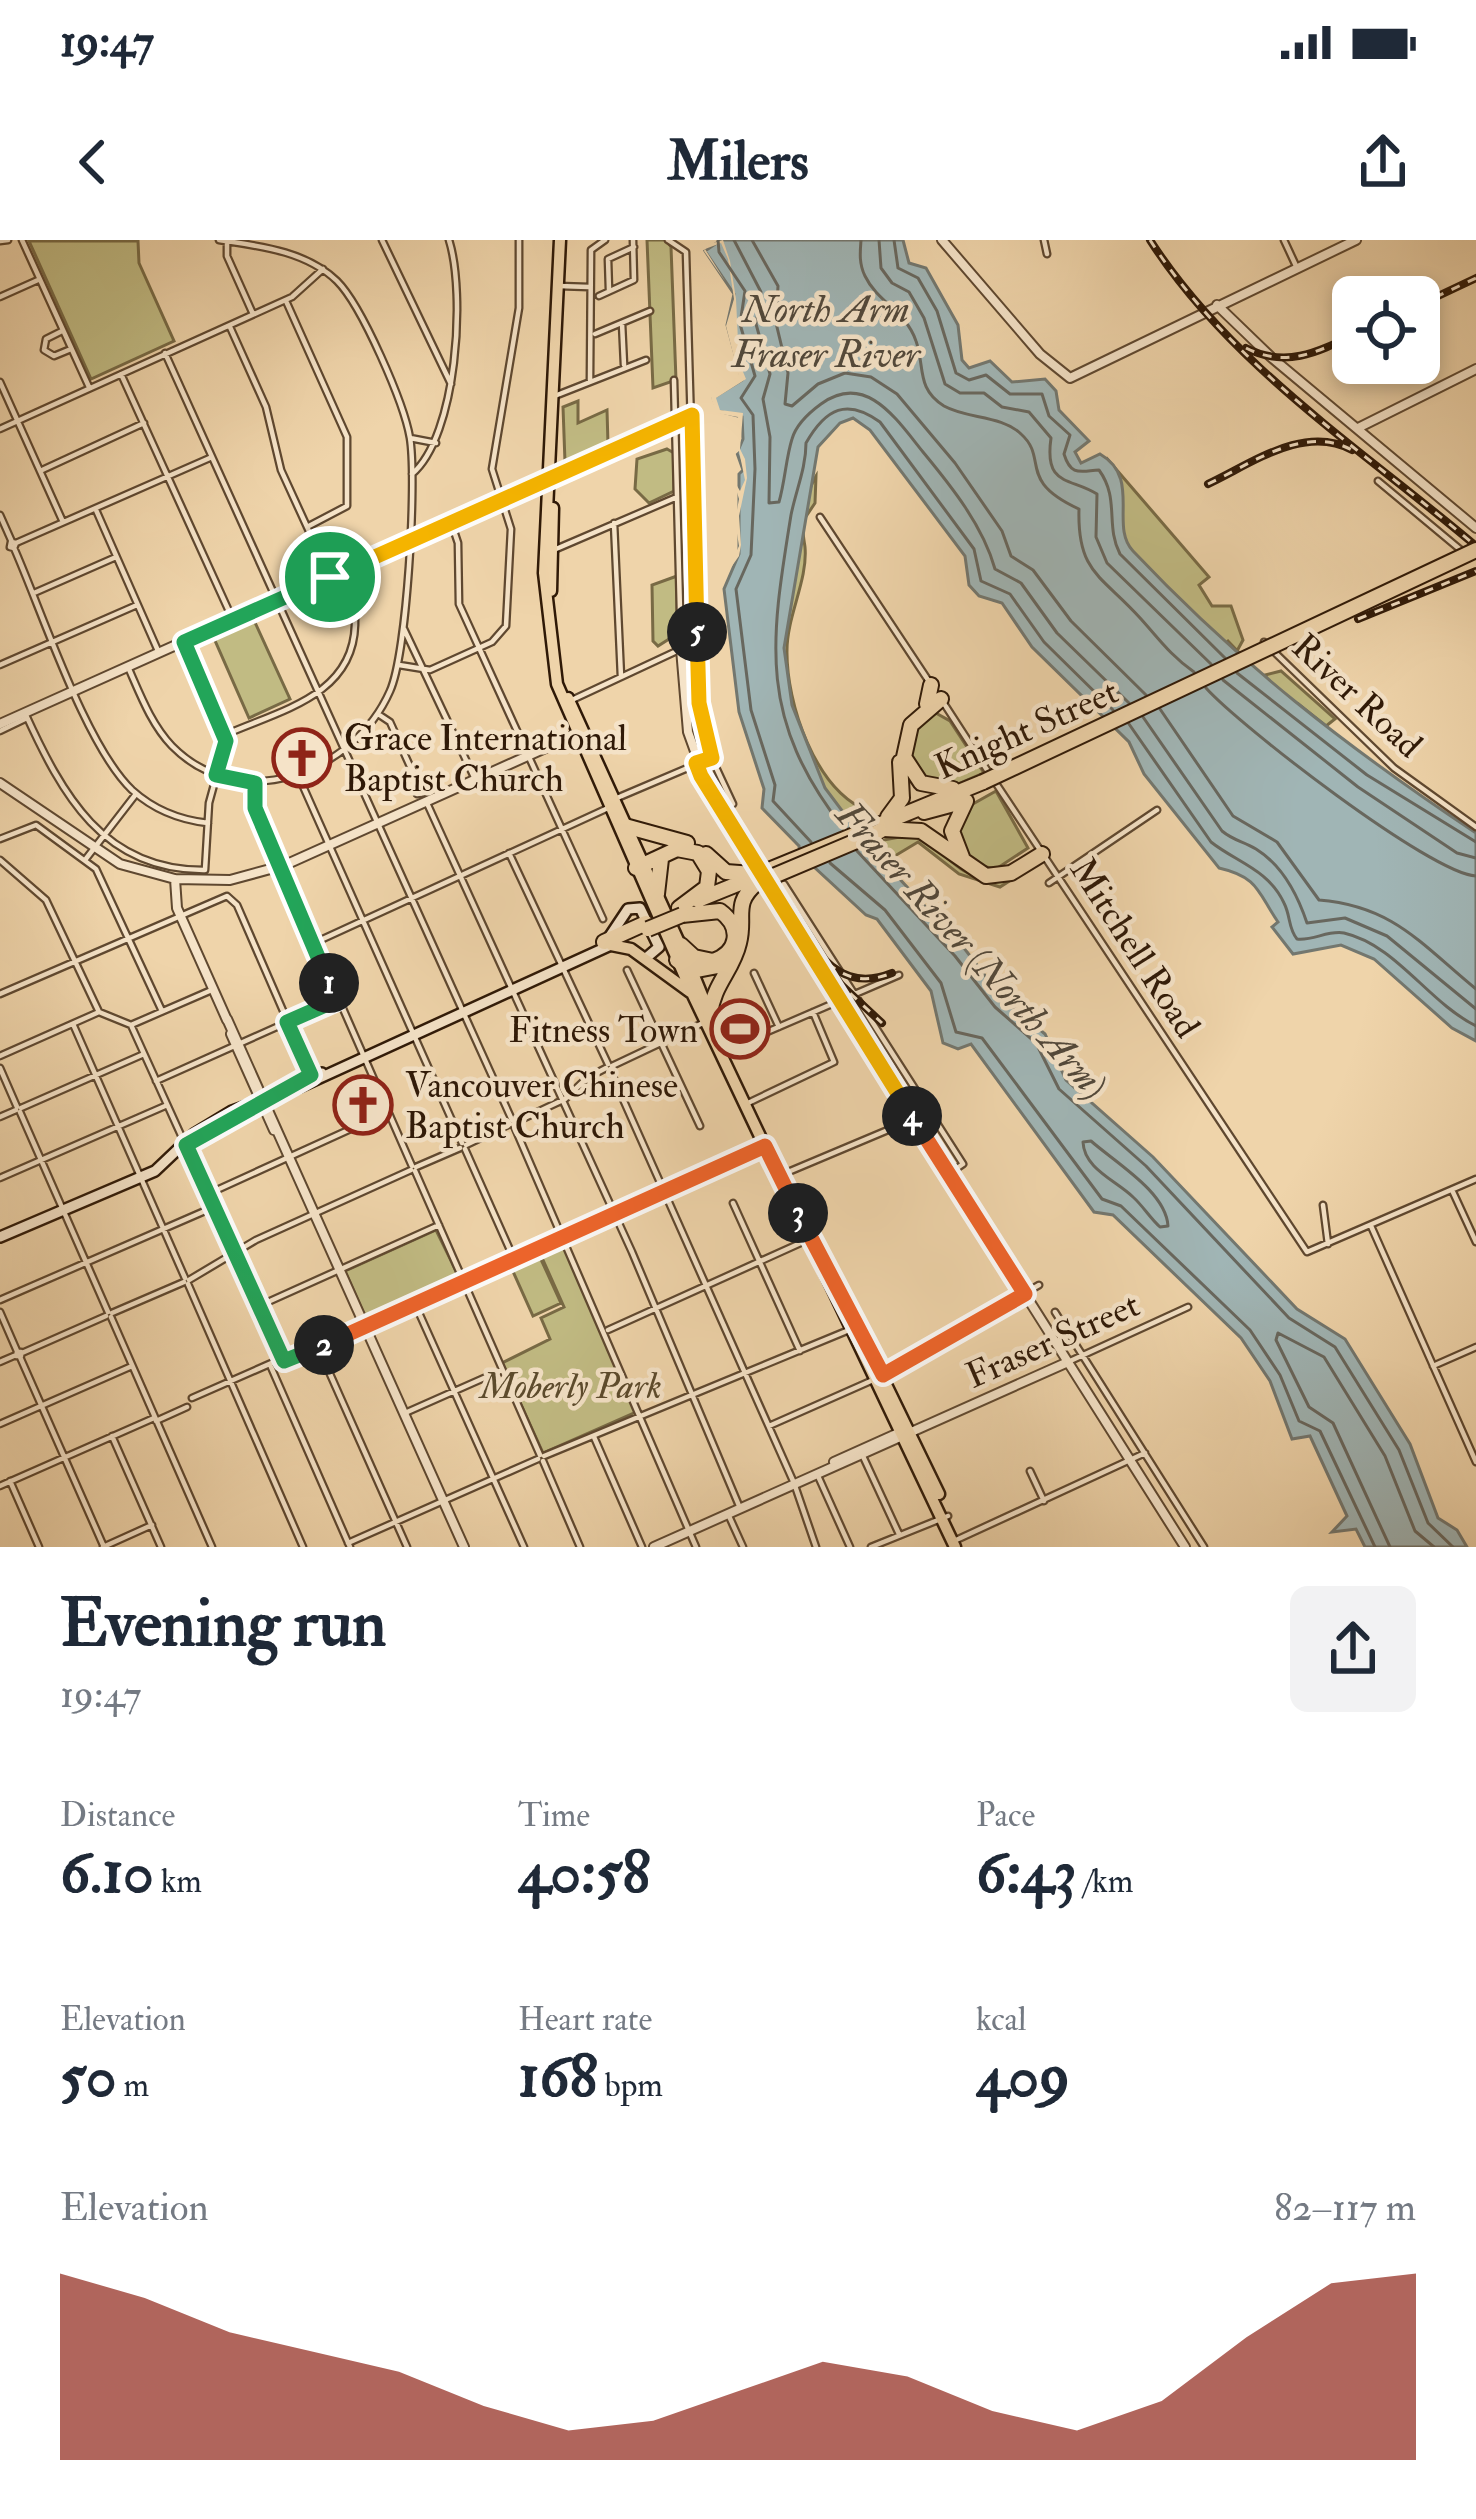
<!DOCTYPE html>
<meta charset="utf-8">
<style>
body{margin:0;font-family:"IM FELL Double Pica",serif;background:#f2f2f3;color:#1f2937;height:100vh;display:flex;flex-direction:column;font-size:45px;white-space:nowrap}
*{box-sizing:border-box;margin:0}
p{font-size:39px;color:#747a83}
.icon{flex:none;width:66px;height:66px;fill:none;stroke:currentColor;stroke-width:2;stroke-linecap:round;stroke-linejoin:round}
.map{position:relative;height:1307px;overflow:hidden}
.side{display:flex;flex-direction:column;background:#fff;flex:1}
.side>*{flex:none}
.controls{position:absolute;left:1332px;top:36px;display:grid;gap:24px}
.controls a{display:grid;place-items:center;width:108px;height:108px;border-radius:18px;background:#fff;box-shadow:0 6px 18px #0003;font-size:60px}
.pin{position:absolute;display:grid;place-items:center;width:102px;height:102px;color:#fff;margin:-51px;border:6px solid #fff;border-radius:50%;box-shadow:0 3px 12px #0007}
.km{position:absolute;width:60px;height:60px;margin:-30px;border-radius:50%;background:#222;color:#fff;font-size:33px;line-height:60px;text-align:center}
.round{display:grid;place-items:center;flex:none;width:126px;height:126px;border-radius:18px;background:#f2f2f3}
.head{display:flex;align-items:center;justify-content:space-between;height:204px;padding:0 60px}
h1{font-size:66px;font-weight:700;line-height:90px}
.stats{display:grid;grid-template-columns:repeat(3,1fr);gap:18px;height:204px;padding:12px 60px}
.stats div{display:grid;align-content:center}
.stats b{font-size:60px;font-weight:700}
.stats small{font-size:33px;font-weight:400}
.stats p{font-size:33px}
.chart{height:336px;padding:24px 60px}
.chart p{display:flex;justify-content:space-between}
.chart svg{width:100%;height:216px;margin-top:12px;fill:#8f2418;opacity:.7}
.status{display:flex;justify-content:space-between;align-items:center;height:84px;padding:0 60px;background:#fff;direction:ltr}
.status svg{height:33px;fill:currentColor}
header{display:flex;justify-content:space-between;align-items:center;height:156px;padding:0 60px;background:#fff;font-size:54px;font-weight:700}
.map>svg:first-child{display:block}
.green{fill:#c1bb83;stroke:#786a45;stroke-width:3}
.water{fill:#a0b5b5;stroke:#73776f;stroke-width:3}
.pier{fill:#efd4aa}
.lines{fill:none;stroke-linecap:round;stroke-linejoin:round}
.shore{stroke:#68675e;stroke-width:3}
.minor-casing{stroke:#5f4830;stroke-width:9}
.tertiary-casing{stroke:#5f4830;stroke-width:12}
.secondary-casing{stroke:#2f1907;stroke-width:14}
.primary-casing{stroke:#2f1907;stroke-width:15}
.motorway-casing{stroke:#2f1907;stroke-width:18}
.minor{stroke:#f5e3c8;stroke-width:4.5}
.tertiary{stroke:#f5e3c8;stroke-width:8}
.secondary{stroke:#f5e3c8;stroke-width:9}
.primary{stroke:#efd4aa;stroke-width:10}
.motorway{stroke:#efd4aa;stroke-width:14}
.rail-casing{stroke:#2f1907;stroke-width:8}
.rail{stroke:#f5e3c8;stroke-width:3;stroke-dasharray:9;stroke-linecap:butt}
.motorway-bridge-casing{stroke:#2f1907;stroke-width:18;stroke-linecap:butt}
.motorway-bridge{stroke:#efd4aa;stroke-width:14}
.split-1-casing{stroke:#fff;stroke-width:24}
.split-2-casing{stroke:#fff;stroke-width:24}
.split-3-casing{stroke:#fff;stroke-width:24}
.split-4-casing{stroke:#fff;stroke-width:24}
.split-5-casing{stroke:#fff;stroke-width:24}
.split-6-casing{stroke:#fff;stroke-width:24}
.split-1{stroke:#22a559;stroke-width:15}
.split-2{stroke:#22a559;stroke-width:15}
.split-3{stroke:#f0652b;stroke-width:15}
.split-4{stroke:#f0652b;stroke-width:15}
.split-5{stroke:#f5b400;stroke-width:15}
.split-6{stroke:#f5b400;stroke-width:15}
.labels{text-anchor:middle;stroke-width:9;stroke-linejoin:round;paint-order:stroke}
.street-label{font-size:36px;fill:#2f1907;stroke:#f5e3c8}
.poi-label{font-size:36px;fill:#2f1907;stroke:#f5e3c8;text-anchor:start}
.park-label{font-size:36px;font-style:italic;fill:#5b4a2c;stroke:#f5e3c8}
.water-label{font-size:39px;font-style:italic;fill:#51483b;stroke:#f5e3c8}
</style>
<div class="status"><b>19:47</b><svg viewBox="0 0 49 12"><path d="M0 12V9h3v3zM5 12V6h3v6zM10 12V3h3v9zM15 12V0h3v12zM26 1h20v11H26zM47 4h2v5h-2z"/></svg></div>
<header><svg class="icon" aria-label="back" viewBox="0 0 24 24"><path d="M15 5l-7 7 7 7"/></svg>Milers<svg class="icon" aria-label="share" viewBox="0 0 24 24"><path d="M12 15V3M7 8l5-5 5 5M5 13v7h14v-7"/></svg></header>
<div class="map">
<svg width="1476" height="1307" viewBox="0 0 1476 1307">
<rect width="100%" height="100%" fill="#efd4aa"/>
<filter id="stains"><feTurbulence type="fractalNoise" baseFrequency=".00167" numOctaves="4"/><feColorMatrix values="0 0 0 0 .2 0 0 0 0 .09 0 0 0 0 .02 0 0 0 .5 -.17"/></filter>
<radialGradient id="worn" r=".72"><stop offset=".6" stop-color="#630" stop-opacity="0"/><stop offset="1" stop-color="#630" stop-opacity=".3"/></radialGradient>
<path class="green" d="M647 0H666L671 7 676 140 653 148Z
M29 1H138L139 23 174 101 91 139Z
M578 161V183L607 170 608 204 565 222 563 167Z
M667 209 674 213V251L649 263 635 249 637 219Z
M1109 221 1209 337 1199 345 1212 366H1231L1243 400 1237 411 1227 400 1271 446 1265 435 1281 431 1335 479 1326 486 1297 463 1337 515 1120 304Z
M816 236 815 263 803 281C802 291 804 300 805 307 808 340 787 376 787 410 786 463 815 550 868 571L873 581 867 603 916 594C974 634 960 649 1034 625L1000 647 959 634 918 602 893 617 896 624C873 618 856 596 843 577 783 493 768 395 796 296 802 277 806 252 816 236Z
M677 336V394L658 406 653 401 652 345Z
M253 378 290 459 249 478 213 396Z
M934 472 950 481 984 533 956 545H928L911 528 909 496Z
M996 551 1028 608 996 629 972 624 957 603 964 569Z
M436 990 460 1039 367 1081 345 1031Z
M563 1001 636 1172 543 1213 502 1123 550 1099 541 1078 564 1067 539 1011Z
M539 1015 561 1063 533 1076 511 1027Z"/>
<path class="water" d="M721 0H903L909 23 926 28 958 85 962 120 969 128 990 121 1012 142 1045 139 1056 151 1059 170 1089 201 1075 212 1081 223 1100 214C1142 238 1109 286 1133 311 1240 424 1345 506 1476 593V801L1452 788 1374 719 1341 705 1293 714 1272 687 1278 682C1258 653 1259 637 1219 628L1144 534 1129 502 1032 407 1002 363 979 356 969 345 965 316 870 190 853 178 840 183 818 207 784 408 792 465 825 548 867 604 964 708 1003 759 1045 794 1066 840 1153 917 1297 1069 1345 1099 1410 1204 1438 1278 1457 1290 1467 1307H1365L1356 1289 1332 1292 1347 1276 1310 1196 1292 1199 1270 1141 1241 1098 1113 975 1094 972 971 804 958 809 943 803 931 751 877 679 866 675 800 614 799 606 762 568 764 549 739 472 724 349 739 314V234L743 230 737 213 743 199 742 177 718 171 713 158 742 140 727 85 734 54 705 11Z"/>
<path class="pier" d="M723 0 730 21 736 59 739 122 746 139 716 158 720 170 743 173 740 209 745 219 747 238 739 276 741 305 739 316 725 336 739 306 735 281 739 259 733 239 740 251 745 240 739 211 732 217 740 200 738 177 716 173 711 158 713 149 739 137 726 86 734 59 728 19 721 3 705 9 725 41 704 11 706 5Z"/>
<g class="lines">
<path class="shore" d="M718 0 719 12 745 51 740 84 755 136 741 158 753 175 755 229 751 315 736 349 751 470 775 545 773 561 811 602
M734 0 761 52 756 84 770 134 763 159 770 197 769 263 779 262C785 241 786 218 792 199 796 185 810 172 821 164 866 131 897 180 923 212 952 247 983 286 995 329L1021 343 1057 393 1129 463
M752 0 778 46 776 83 788 133 785 164 792 166 818 144 845 133 871 137 897 154 955 223 1002 291 1011 316 1033 330 1071 381 1146 455
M861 0C860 13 859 24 865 36 878 63 906 71 916 101 925 126 916 149 944 166 967 179 1001 175 1021 194 1049 219 1016 240 1079 269 1077 334 1103 336 1141 379 1159 399 1171 416 1194 432
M879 0 881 28 892 43 909 52 924 78 945 144 960 153H984L1002 167 1029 172 1051 198C1044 247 1070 237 1097 254L1096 297 1107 323 1211 424
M894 0 898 28 918 38 937 71 956 133 969 140 986 135 1010 154H1042L1049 176 1070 195 1064 214C1071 237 1081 231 1099 230 1120 259 1105 285 1120 314L1225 418
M1237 433 1367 535 1476 602
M1223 440 1358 547 1457 613 1476 618
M1206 448C1240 486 1431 634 1476 636
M1160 469 1233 576 1277 602 1319 660C1393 666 1421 704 1476 749
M1143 477 1222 591C1234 601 1243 601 1256 609 1282 625 1298 656 1307 683L1345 678 1387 696 1476 769
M1129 484 1211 602C1236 622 1268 629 1284 663 1291 677 1288 688 1297 699 1313 701 1328 690 1344 693 1396 705 1428 762 1476 786
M844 589C758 479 770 404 791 275 796 250 806 228 806 203 826 168 847 158 880 182L974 309 981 341 1010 354 1044 402 1113 470
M857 611 955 716 995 767 1036 803 1059 849 1146 926 1289 1078 1335 1107 1399 1210 1428 1283 1453 1307
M830 623 885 670 941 743 956 792 982 798 1102 959 1121 966 1250 1090 1280 1135 1299 1181 1320 1191 1375 1307
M1083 902 1091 901C1116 923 1166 952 1168 986L1160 987C1150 978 1143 966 1133 957 1117 941 1084 929 1083 902Z
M1390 1307 1333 1183 1309 1167 1276 1100 1278 1093 1324 1117 1385 1216 1415 1291 1434 1307"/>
<defs>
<path id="minor" d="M22 0 89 147
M382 0 451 144
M668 0 686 12 699 463 713 521 733 564
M1044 0 1047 14
M1284 0 1297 28
M0 1 8 0
M227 1V16L253 74
M559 46 589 47
M609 50 608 19 634 7
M599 56 634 40 633 0
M0 57 38 40
M286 61 347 197V266L307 287
M622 83 624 125
M230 87 266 167 281 230 330 337
M62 91 46 99 44 110 54 116 71 109
M595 94 650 71
M165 113 512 880
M121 134 233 380
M590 140 591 10 605 0
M674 140 681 409
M0 142 63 282
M552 157 646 120
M0 189 292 57 323 29
M410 198 436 203
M40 231 144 183
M412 234C457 196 466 54 449 0
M555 235 691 175
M1378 241 1462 311
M96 270 159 413
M0 275 12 302
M820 277 930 443
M451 282 458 303 459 364 603 679
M614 283 621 437
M11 302 16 303 14 308 10 307Z
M16 303 212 217
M14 308C42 371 85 505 132 550 153 569 180 580 208 583
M556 309 677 257
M34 353 116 317
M404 389 475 539
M1264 402 1394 528 1476 587
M0 425 137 365
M399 425 430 430 492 402 506 386 511 289 492 229 519 68V0
M128 427C140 454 151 484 172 506 241 576 354 533 390 451 407 413 417 241 410 198 404 163 362 66 337 41 306 11 260 6 219 0
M574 459 681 409 698 407
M943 462 989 533
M25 473C62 554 103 631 205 630L209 563 226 501 184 403
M378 474 390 482 418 544
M0 491 27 478
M227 494C282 470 353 455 355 385 355 365 356 348 348 329
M298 535 462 903
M995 542 1307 1012 1476 939
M255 543V568L412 926
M417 545 424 544V553L417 554Z
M617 558 711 518
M426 561 632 1012 740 1268
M0 599 36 585 96 629 162 771
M509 613 608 824
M0 620 46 660 99 772
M85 620 136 554
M1049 643 1157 570
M784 644 963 924 950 933
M314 703 608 568
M627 730 700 886
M754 733 779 787
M0 754 227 656 237 665 311 835
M73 784 185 1038
M131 785 284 1122
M723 811 899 735
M0 816 99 772 131 785 214 749
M612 826 705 782
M0 828 17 867
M610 830 794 1243 816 1307
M156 841 337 760
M748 863 834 822 813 772
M21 868 144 814
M20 872 108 1072
M0 877 16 870
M516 882 565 859 587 838 606 828
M514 886 696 1307
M466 905 510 884
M465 909 514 1019
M416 927 460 908
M415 931 540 1215
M781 935 914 879
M0 938 165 866
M1452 950 1476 1002
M208 954 388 872
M733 963 800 1111
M1323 965 1328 1004
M1371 986 1476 1222
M189 1040 256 1000 411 930
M188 1044 303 1307
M0 1060 214 967
M415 1064 524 1307
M259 1066 439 985
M0 1072 17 1111
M1055 1072 1204 1307
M112 1073 184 1042
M111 1077 212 1307
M608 1090 805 1001
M318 1107 407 1307
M17 1112H21V1116H16Z
M22 1113 106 1076
M20 1117 104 1307
M0 1122 16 1115
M1068 1122 1188 1067
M1433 1126 1476 1107
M271 1127 350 1307
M883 1135 1039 1045
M192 1158 763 907
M405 1173 502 1130
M156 1181 187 1167
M0 1184 132 1126
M769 1186 873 1140
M112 1196 161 1307
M594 1197 642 1307
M861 1212 899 1294
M544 1216 849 1090
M543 1221 580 1307
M1030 1231 1044 1261
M818 1236 850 1307
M10 1241 39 1307
M0 1246 154 1178
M728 1274 743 1307
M954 1301 1145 1213
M348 1303 538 1219
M103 1307 152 1285
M871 1307 948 1276"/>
<path id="tertiary" d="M942 0 1040 114 1070 138 1356 0
M1217 65 1271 117 1476 288
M1358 188 1476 129
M681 409 688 492 713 561 1185 1307
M0 484 555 235
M0 543 120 624 175 639 230 640 285 625 581 492
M175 639 177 668 227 780
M227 779 464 1307
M231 794 274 890
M834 1222 903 1191
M654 1307 1068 1122"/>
<path id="secondary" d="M610 696 628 669 640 668 659 707 646 718
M295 846 322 833
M193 898 238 872
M0 997 155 931 194 894 232 871 300 847 611 705"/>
<path id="primary" d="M560 0 544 333 557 444 692 753 955 1307
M551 351 553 268
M568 458 682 709
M611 705 631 709 690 752
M690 726 710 775
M874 1120 939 1254"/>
<path id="motorway" d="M941 459 911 485 904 517 921 543 953 549
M927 464 931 445
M924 572 965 561
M888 577 902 558 900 522
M625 586 687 603
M884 589 921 591 986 636 1011 633 1042 614
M706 614 726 632 753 634
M962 617 952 591 966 561
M636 628 677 609 698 613 709 631 707 647 679 668
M764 632 983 542
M657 654 661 619
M698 660 750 639
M604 702 646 683
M681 705 694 717 713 721C739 712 742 687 720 671L682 675
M677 720 692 731 718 726
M710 774C713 745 733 730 739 703 746 676 732 664 757 643"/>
</defs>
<use href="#minor" class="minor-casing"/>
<use href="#tertiary" class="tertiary-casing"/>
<use href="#secondary" class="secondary-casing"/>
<use href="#primary" class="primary-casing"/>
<use href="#motorway" class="motorway-casing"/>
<use href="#minor" class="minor"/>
<use href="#tertiary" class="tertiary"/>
<use href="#secondary" class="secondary"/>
<use href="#primary" class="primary"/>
<use href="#motorway" class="motorway"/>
<defs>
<path id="rail" d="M1150 0C1230 125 1364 211 1476 306
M1419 65 1476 38
M1246 108C1285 128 1316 113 1353 95
M1208 244C1251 224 1304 184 1352 210
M1358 379 1476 331
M816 710C836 736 860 746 892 733
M837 741 882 783"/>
</defs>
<use href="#rail" class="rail-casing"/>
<use href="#rail" class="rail"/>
<defs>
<path id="motorway-bridge" d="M983 542 1476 310
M757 643 880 591
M648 689 682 675"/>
</defs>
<use href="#motorway-bridge" class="motorway-bridge-casing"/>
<use href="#motorway-bridge" class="motorway-bridge"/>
</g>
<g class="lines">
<defs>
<path id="split-1" d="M329 743 255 568V543L216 535 226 501 184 402 330 337"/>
<path id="split-2" d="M324 1105 284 1121 186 905 311 835 287 782 337 760 329 743"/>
<path id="split-3" d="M324 1105 765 906 798 973"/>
<path id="split-4" d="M798 973 883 1135 1025 1054 912 876"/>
<path id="split-5" d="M697 392 699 463 712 518 696 523 701 536 912 876"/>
<path id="split-6" d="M330 337 692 175 697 392"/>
</defs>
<use href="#split-1" class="split-1-casing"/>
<use href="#split-2" class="split-2-casing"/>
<use href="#split-3" class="split-3-casing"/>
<use href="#split-4" class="split-4-casing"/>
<use href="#split-5" class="split-5-casing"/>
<use href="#split-6" class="split-6-casing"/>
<use href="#split-1" class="split-1"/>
<use href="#split-2" class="split-2"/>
<use href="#split-3" class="split-3"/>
<use href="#split-4" class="split-4"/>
<use href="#split-5" class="split-5"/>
<use href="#split-6" class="split-6"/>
</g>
<defs>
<symbol id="church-ring" viewBox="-11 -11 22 22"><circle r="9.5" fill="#f5e3c8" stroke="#8f2418" stroke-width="1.5"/><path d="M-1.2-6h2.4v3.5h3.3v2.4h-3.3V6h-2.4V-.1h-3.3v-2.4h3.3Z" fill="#8f2418"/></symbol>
<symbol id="stadium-ring" viewBox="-11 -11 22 22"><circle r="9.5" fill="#f5e3c8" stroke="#8f2418" stroke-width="1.5"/><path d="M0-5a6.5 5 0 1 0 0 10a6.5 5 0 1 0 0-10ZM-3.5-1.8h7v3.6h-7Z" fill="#8f2418"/></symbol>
</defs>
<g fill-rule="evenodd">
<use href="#church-ring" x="269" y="485" width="66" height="66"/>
<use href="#stadium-ring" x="707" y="756" width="66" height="66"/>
<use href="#church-ring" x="330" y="832" width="66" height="66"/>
</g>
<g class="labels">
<g class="street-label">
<text transform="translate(1358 455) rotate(43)" y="13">River Road</text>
<text transform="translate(1026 488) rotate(-24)" y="13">Knight Street</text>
<text transform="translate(1136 707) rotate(57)" y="13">Mitchell Road</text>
<text transform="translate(1052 1099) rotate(-24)" y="13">Fraser Street</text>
</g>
<g class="poi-label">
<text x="344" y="510">Grace International<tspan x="344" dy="41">Baptist Church</tspan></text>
<text x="698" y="802" text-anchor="end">Fitness Town</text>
<text x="405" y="857">Vancouver Chinese<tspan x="405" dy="41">Baptist Church</tspan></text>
</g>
<g class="park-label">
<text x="571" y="1158">Moberly Park</text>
</g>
<g class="water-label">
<text x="826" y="82">North Arm<tspan x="826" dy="45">Fraser River</tspan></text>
<text transform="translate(973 709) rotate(48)" y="14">Fraser River (North Arm)</text>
</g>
</g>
<rect width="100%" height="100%" filter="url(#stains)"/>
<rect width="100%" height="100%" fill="url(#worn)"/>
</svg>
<div class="controls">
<a><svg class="icon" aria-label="locate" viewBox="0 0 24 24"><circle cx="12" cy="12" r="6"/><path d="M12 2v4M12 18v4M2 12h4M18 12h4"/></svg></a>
</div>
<div class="pin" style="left:330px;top:337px;background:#1e9e55"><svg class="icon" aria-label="arrive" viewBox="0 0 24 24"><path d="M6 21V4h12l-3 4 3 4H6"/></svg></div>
<b class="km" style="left:329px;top:743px">1</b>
<b class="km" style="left:324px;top:1105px">2</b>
<b class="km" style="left:798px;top:973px">3</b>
<b class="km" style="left:912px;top:876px">4</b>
<b class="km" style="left:697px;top:392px">5</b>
</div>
<section class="side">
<div class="head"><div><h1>Evening run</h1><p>19:47</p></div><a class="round"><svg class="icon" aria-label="share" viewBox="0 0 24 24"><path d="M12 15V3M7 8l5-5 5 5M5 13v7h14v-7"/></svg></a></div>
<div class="stats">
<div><p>Distance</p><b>6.10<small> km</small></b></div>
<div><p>Time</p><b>40:58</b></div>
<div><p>Pace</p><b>6:43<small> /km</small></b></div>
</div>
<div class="stats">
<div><p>Elevation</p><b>50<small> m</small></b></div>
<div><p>Heart rate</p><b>168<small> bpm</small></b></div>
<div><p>kcal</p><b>409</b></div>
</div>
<div class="chart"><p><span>Elevation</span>82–117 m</p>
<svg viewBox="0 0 160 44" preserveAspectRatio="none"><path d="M0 44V6L10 11L20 18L30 22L40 26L50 33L60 38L70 36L80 30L90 24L100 27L110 34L120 38L130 32L140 19L150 8L160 6V44z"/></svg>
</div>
</section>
